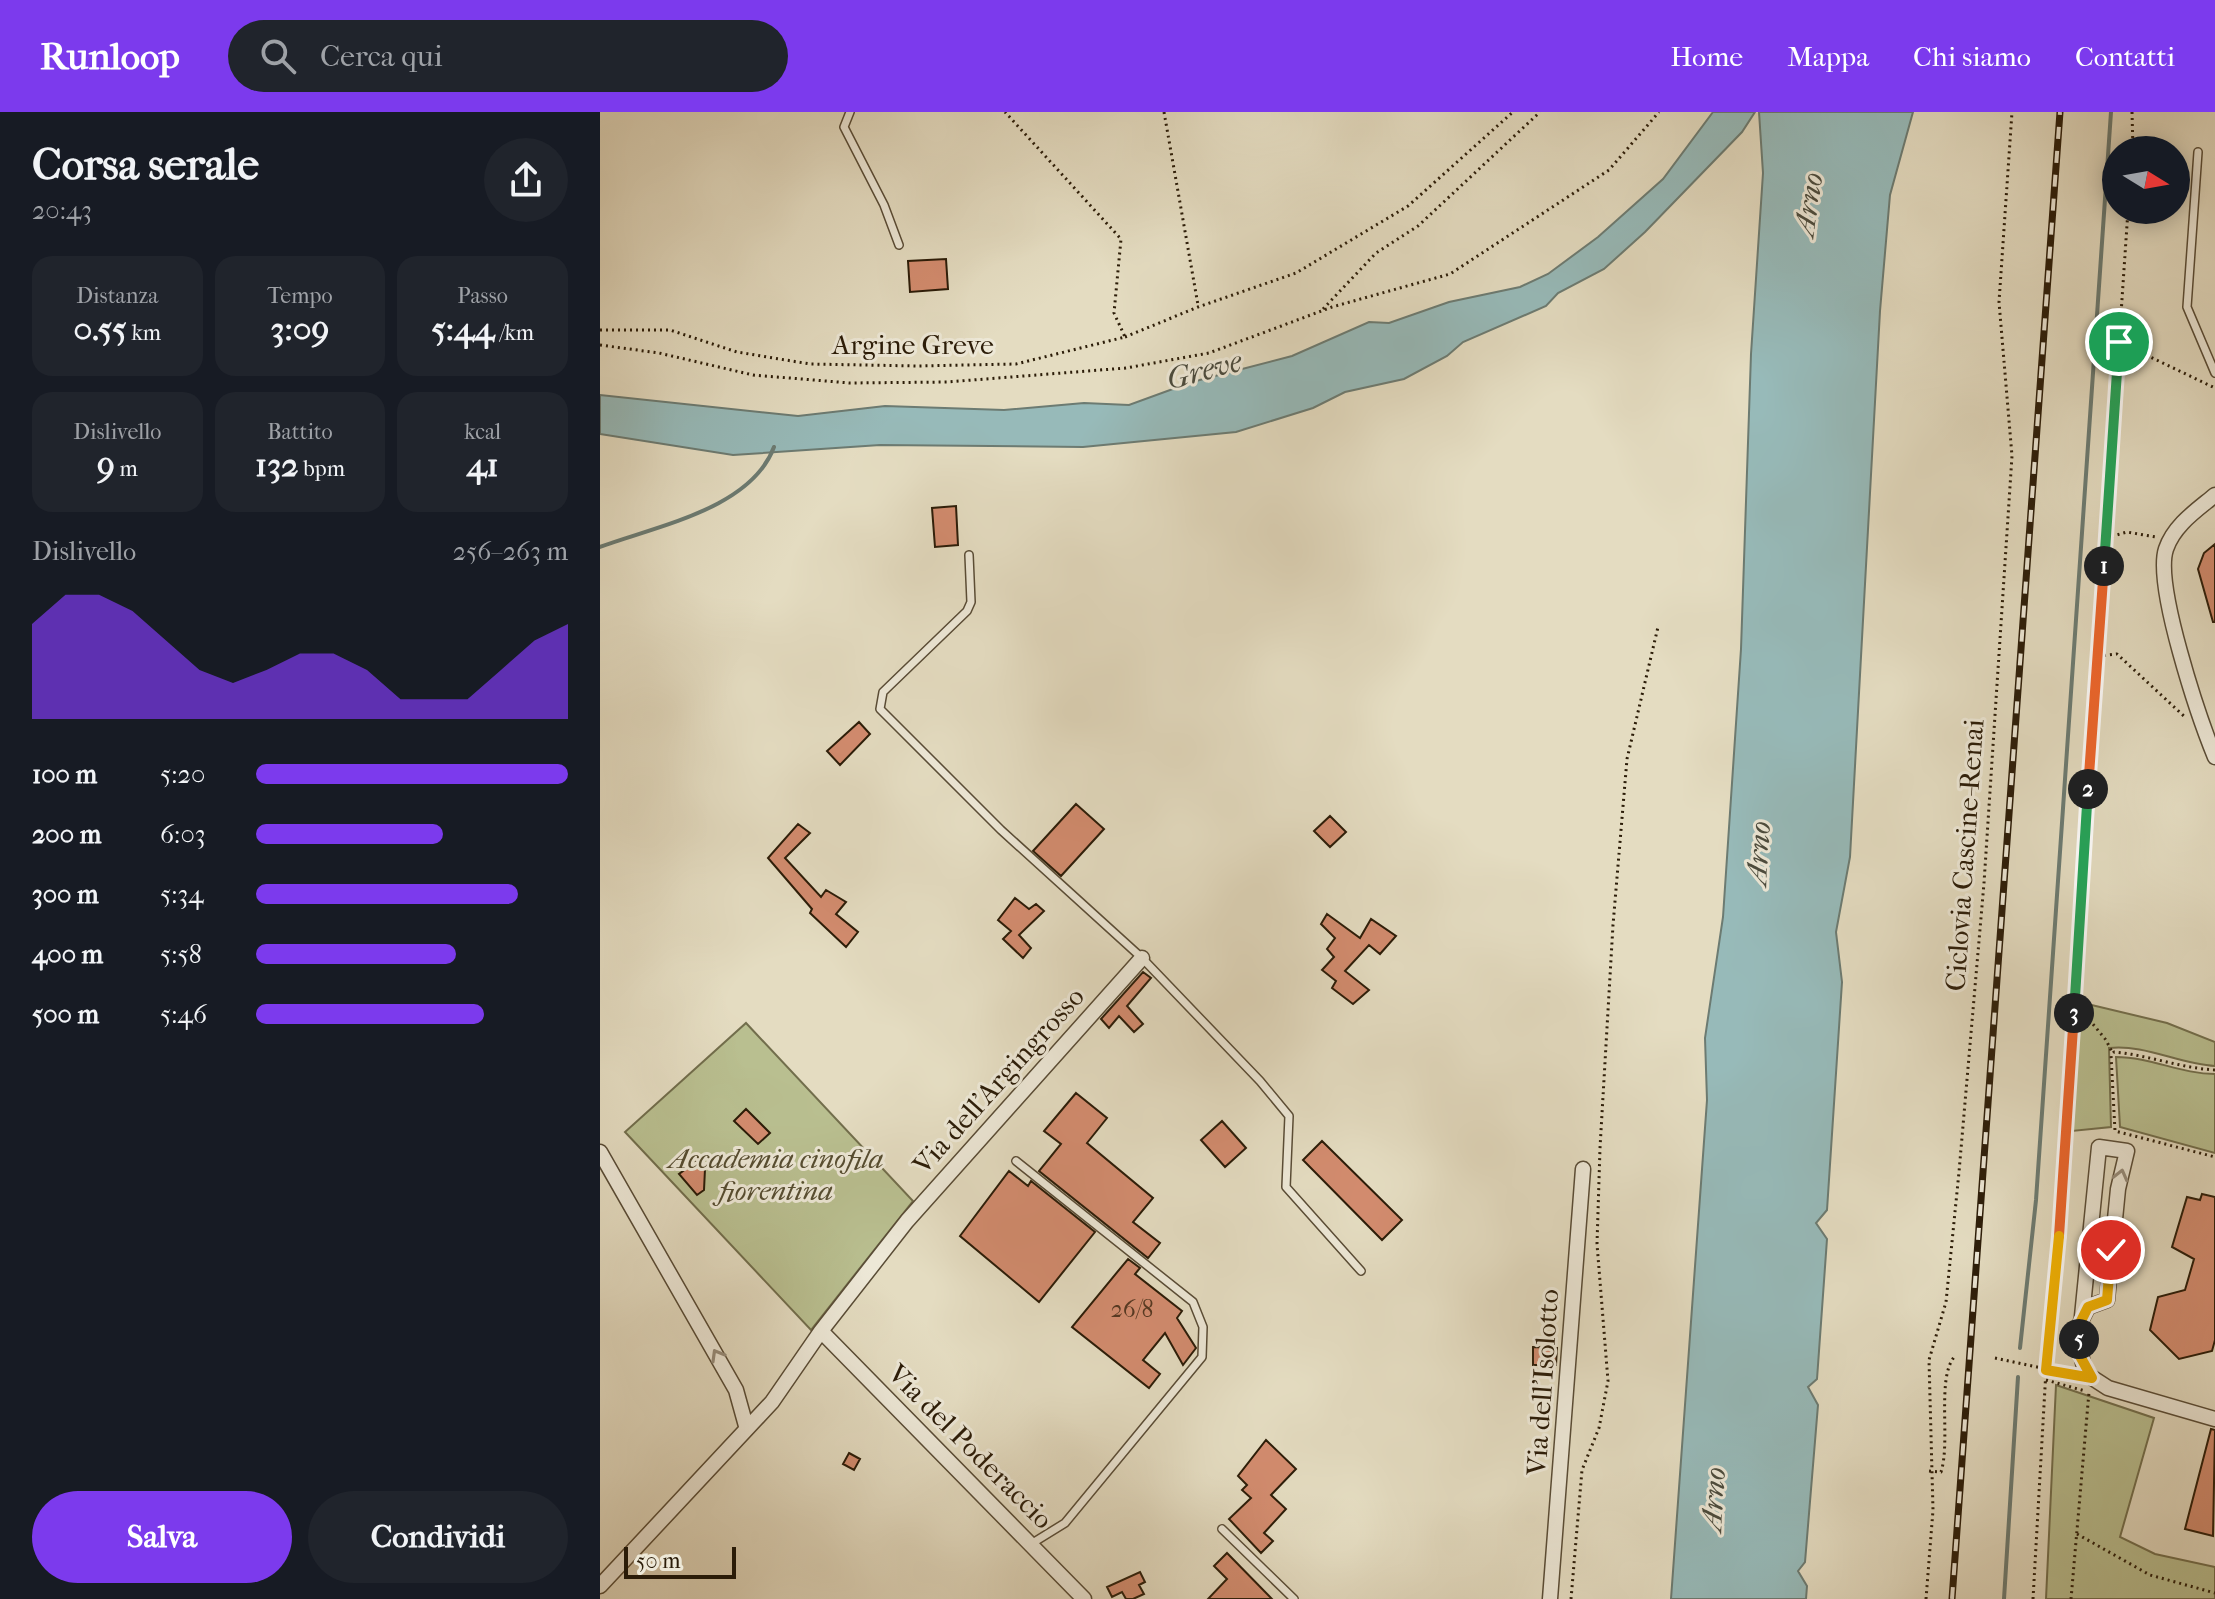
<!DOCTYPE html>
<html lang="it">
<meta charset="utf-8">
<style>
body{margin:0;font-family:"IM FELL French Canon",serif;background:#20242c;color:#f1f3f6;height:100vh;display:flex;flex-direction:column;font-size:30px;white-space:nowrap}
*{box-sizing:border-box;margin:0}
p{font-size:26px;color:#9ea1a6}
.icon{flex:none;width:44px;height:44px;fill:none;stroke:currentColor;stroke-width:2;stroke-linecap:round;stroke-linejoin:round}
.map{position:relative;flex:1;overflow:hidden}
.details{display:flex;flex-direction:column;background:#171b24;width:600px}
.details>*{flex:none}
.needle{width:52px;rotate:101deg}
.tools{position:absolute;left:1502px;top:24px;display:grid;gap:16px}
.tools a{display:grid;place-items:center;width:88px;height:88px;border-radius:50%;background:#171b24;box-shadow:0 4px 20px #0003;font-size:40px}
.scale{position:absolute;left:24px;bottom:20px;width:112px;box-sizing:border-box;padding-left:8px;border:4px solid #2b1c08;border-top:0;font-size:22px;line-height:28px;white-space:nowrap;color:#2b1c08;-webkit-text-stroke:6px #ede8d7;paint-order:stroke}
.pin{position:absolute;display:grid;place-items:center;width:68px;height:68px;color:#fff;margin:-34px;border:4px solid #fff;border-radius:50%;box-shadow:0 2px 8px #0007}
.km{position:absolute;width:40px;height:40px;margin:-20px;border-radius:50%;background:#222;color:#fff;font-size:22px;line-height:40px;text-align:center}
.round{display:grid;place-items:center;flex:none;width:84px;height:84px;border-radius:42px;background:#20242c}
.headline{display:flex;align-items:center;justify-content:space-between;height:136px;padding:0 32px}
h1{font-size:44px;font-weight:700;line-height:60px}
.metrics{display:grid;grid-template-columns:repeat(3,1fr);gap:12px;height:136px;padding:8px 32px}
.metrics div{display:grid;align-content:center;border-radius:20px;background:#20242c;text-align:center}
.metrics b{font-size:34px;font-weight:700}
.metrics small{font-size:22px;font-weight:400}
.metrics p{font-size:22px}
.chart{height:224px;padding:16px 32px}
.chart p{display:flex;justify-content:space-between}
.chart svg{width:100%;height:144px;margin-top:8px;fill:#7c3aed;opacity:.7}
.primary-button{display:flex;gap:16px;margin-top:auto;padding:16px 32px}
.primary-button a{flex:1;height:92px;border-radius:48px;background:#7c3aed;color:#fff;font-size:32px;font-weight:700;line-height:92px;text-align:center}
.primary-button a+a{background:#20242c;color:#f1f3f6}
ul{padding:0 32px;list-style:none;font-size:26px}
li{display:grid;grid-template-columns:128px 96px 1fr;align-items:center;height:60px}
li i{height:20px;border-radius:10px;background:#7c3aed}
header{display:flex;align-items:center;gap:48px;box-sizing:border-box;height:112px;padding:0 40px;background:#7c3aed;color:#fff}
header strong{font-size:38px}
nav{display:flex;gap:44px;margin-inline-start:auto;font-size:28px}
.search{width:560px;height:72px;background:#20242c;display:flex;align-items:center;gap:20px;box-sizing:border-box;padding:0 28px;border-radius:44px;color:#9ea1a6;font-size:30px}
main{display:flex;flex:1;min-height:0}
.map>svg:first-child{display:block}
.green{fill:#b9bf90;stroke:#726e4c;stroke-width:2}
.water{fill:#97bab9;stroke:#6c7b72;stroke-width:2}
.lines{fill:none;stroke-linecap:round;stroke-linejoin:round}
.stream{stroke:#6c7b72;stroke-width:4}
.building{fill:#d38c6f;stroke:#2b1c08;stroke-width:2}
.service-casing{stroke:#594c36;stroke-width:10}
.minor-casing{stroke:#594c36;stroke-width:17}
.path{stroke:#2b1c08;stroke-width:3;stroke-dasharray:2 4;stroke-linecap:butt}
.service{stroke:#ede8d7;stroke-width:7}
.minor{stroke:#ede8d7;stroke-width:14}
.rail-casing{stroke:#2b1c08;stroke-width:7}
.rail{stroke:#ede8d7;stroke-width:4;stroke-dasharray:12;stroke-linecap:butt}
.oneway{stroke:#968c7a}
.split-1-casing{stroke:#fff;stroke-width:16}
.split-2-casing{stroke:#fff;stroke-width:16}
.split-3-casing{stroke:#fff;stroke-width:16}
.split-4-casing{stroke:#fff;stroke-width:16}
.split-5-casing{stroke:#fff;stroke-width:16}
.split-6-casing{stroke:#fff;stroke-width:16}
.split-1{stroke:#22a559;stroke-width:10}
.split-2{stroke:#f0652b;stroke-width:10}
.split-3{stroke:#22a559;stroke-width:10}
.split-4{stroke:#f0652b;stroke-width:10}
.split-5{stroke:#f5b400;stroke-width:10}
.split-6{stroke:#f5b400;stroke-width:10}
.labels{text-anchor:middle;stroke-width:6;stroke-linejoin:round;paint-order:stroke}
.number-label{font-size:24px;fill:#553822}
.street-label{font-size:28px;fill:#2b1c08;stroke:#ede8d7}
.park-label{font-size:28px;font-style:italic;fill:#564d31;stroke:#ede8d7}
.water-label{font-size:30px;font-style:italic;fill:#4b4b3d;stroke:#ede8d7}
</style>
<header>
<strong>Runloop</strong>
<div class="search"><svg class="icon" aria-label="search" viewBox="0 0 24 24"><circle cx="10" cy="10" r="6"/><path d="M15 15l6 6"/></svg>Cerca qui</div>
<nav><a>Home</a><a>Mappa</a><a>Chi siamo</a><a>Contatti</a></nav>
</header>
<main>
<section class="details">
<div class="headline"><div><h1>Corsa serale</h1><p>20:43</p></div><a class="round"><svg class="icon" aria-label="share" viewBox="0 0 24 24"><path d="M12 15V3M7 8l5-5 5 5M5 13v7h14v-7"/></svg></a></div>
<div class="metrics">
<div><p>Distanza</p><b>0.55<small> km</small></b></div>
<div><p>Tempo</p><b>3:09</b></div>
<div><p>Passo</p><b>5:44<small> /km</small></b></div>
</div>
<div class="metrics">
<div><p>Dislivello</p><b>9<small> m</small></b></div>
<div><p>Battito</p><b>132<small> bpm</small></b></div>
<div><p>kcal</p><b>41</b></div>
</div>
<div class="chart"><p><span>Dislivello</span>256–263 m</p>
<svg viewBox="0 0 160 44" preserveAspectRatio="none"><path d="M0 44V15L10 6L20 6L30 11L40 20L50 29L60 33L70 29L80 24L90 24L100 29L110 38L120 38L130 38L140 29L150 20L160 15V44z"/></svg>
</div>
<ul>
<li><b>100 m</b>5:20<i style="width:100%"></i></li>
<li><b>200 m</b>6:03<i style="width:60%"></i></li>
<li><b>300 m</b>5:34<i style="width:84%"></i></li>
<li><b>400 m</b>5:58<i style="width:64%"></i></li>
<li><b>500 m</b>5:46<i style="width:73%"></i></li>
</ul>
<div class="primary-button"><a>Salva</a><a>Condividi</a></div>
</section>
<div class="map">
<svg width="1615" height="1487" viewBox="0 0 1615 1487">
<rect width="100%" height="100%" fill="#e4dcc1"/>
<filter id="stains"><feTurbulence type="fractalNoise" baseFrequency=".0025" numOctaves="4"/><feColorMatrix values="0 0 0 0 .2 0 0 0 0 .09 0 0 0 0 .02 0 0 0 .5 -.17"/></filter>
<radialGradient id="worn" r=".72"><stop offset=".6" stop-color="#630" stop-opacity="0"/><stop offset="1" stop-color="#630" stop-opacity=".3"/></radialGradient>
<path class="green" d="M1479 890 1567 911 1615 930V954C1579 952 1545 932 1509 936L1511 1015 1472 1019Z
M146 911 313 1089 211 1218 25 1020Z
M1516 945C1551 945 1581 962 1615 962V1041L1520 1015Z
M1456 1273 1554 1306 1520 1425 1555 1442 1615 1455V1487H1446Z"/>
<path class="water" d="M1113 0H1155L1142 20 1045 120 1004 157 958 181 946 194 863 230 847 244 804 267 745 280 713 296 636 320 483 335 280 333 133 343 0 322V283L198 304 285 294 404 298 484 291 529 293 592 270 692 244 769 210 789 211 849 190 920 175 948 162 998 125 1063 67Z
M1159 0H1313L1290 83 1280 199 1250 745 1236 820 1242 870 1227 1098 1216 1111 1227 1127 1217 1267 1208 1275 1218 1293 1205 1450 1198 1459 1207 1474 1206 1487H1071L1107 988 1105 926 1123 805 1141 537 1151 242 1163 61Z"/>
<g class="lines">
<path class="stream" d="M1496 225 1509 228
M0 435C56 414 151 397 174 335
M1420 1236 1436 1088 1511 0
M1404 1487 1418 1265"/>
</g>
<path class="building" d="M346 147 348 177 310 180 308 149Z
M356 394 358 433 335 435 332 396Z
M1615 432V510H1613L1598 457 1604 441Z
M259 610 270 622 240 653 227 639Z
M476 692 504 717 461 764 433 739Z
M730 704 746 720 730 735 714 719Z
M198 712 210 721 185 746 221 785 226 778 246 790 236 802 258 820 246 835 210 801 212 797 168 746Z
M415 786 429 797 436 792 444 799 419 823 431 836 423 846 403 827 411 819 398 808Z
M727 802 760 826 771 807 796 824 780 842 769 833 745 859 769 878 753 892 732 876 736 869 722 858 734 845 727 837 735 826 721 812Z
M543 860 551 866 527 894 543 912 534 920 519 904 509 916 501 907Z
M476 981 507 1006 487 1031 553 1086 533 1110 560 1131 548 1146 439 1059 461 1032 444 1019Z
M146 997 170 1021 158 1032 134 1009Z
M622 1009 646 1036 625 1055 601 1028Z
M722 1029 802 1108 782 1128 703 1048Z
M97 1049 105 1057 104 1078 97 1083 79 1062Z
M409 1059 428 1074 431 1069 495 1120 439 1190 360 1124Z
M1602 1082 1615 1085V1228L1612 1239 1579 1247 1550 1218 1558 1185 1585 1178 1594 1147 1572 1135 1587 1085 1600 1088Z
M528 1147 540 1156 535 1162 582 1199 577 1206 596 1236 583 1253 565 1221 543 1248 560 1262 549 1276 472 1215Z
M933 1235 957 1236 956 1253H933Z
M1611 1317 1615 1318 1613 1424 1585 1417Z
M666 1328 696 1357 671 1383 686 1397 664 1421 673 1429 661 1441 629 1407 651 1386 642 1378 647 1373 638 1364Z
M249 1341 260 1347 254 1358 243 1352Z
M627 1441 672 1487H608L627 1467 614 1454Z
M540 1460 545 1470 539 1473 544 1482 533 1487H526L522 1480 512 1485 507 1475Z"/>
<g class="lines">
<defs>
<path id="service" d="M250 0 244 15 284 93 299 133
M1598 40 1587 195 1615 261
M369 443 371 490 367 499 283 580 280 597 401 718 542 846 660 969 689 1004 686 1075 761 1159
M416 1049 593 1190 603 1215 602 1245 465 1411 431 1432
M622 1417 694 1487"/>
<path id="minor" d="M1615 383C1597 398 1574 413 1566 437 1554 473 1599 606 1615 645
M0 1040 136 1278 146 1314
M1481 1209 1488 1195 1507 1188 1518 1077 1527 1039 1499 1035 1479 1234 1484 1255 1491 1265 1508 1276 1615 1307
M221 1219 484 1487
M0 1474 172 1290 221 1219 307 1109 542 846
M950 1487 983 1057"/>
</defs>
<use href="#service" class="service-casing"/>
<use href="#minor" class="minor-casing"/>
<path class="path" d="M564 0 598 193
M1532 0 1533 38
M723 197 776 141 818 114 940 0
M0 218H70L137 240 210 252 317 254 416 252 525 225 514 201 521 127 405 0
M525 225 598 195 696 161 808 94 913 0
M1519 230 1615 276
M0 233 59 241 153 263 250 271 347 270 526 256 609 241 732 195 850 162 1009 58 1059 0
M1506 426 1527 420 1556 425
M1498 544 1517 542 1586 606
M1474 889 1506 928 1512 940
M1615 958C1580 956 1548 943 1514 940L1511 943 1515 1019 1615 1045
M1395 1246 1474 1263
M1446 1268 1485 1279
M1329 1359 1341 1360C1351 1329 1336 1265 1355 1244
M1477 1422 1550 1463 1615 1481
M971 1487 982 1358 999 1316 1008 1269 997 1132 1000 1036 1013 813 1027 647 1058 515
M1326 1487 1333 1398 1329 1248 1346 1190 1359 1060 1384 771 1412 344 1399 190 1412 0
M1433 1487 1446 1258 1457 1154 1528 98
M1471 1487 1489 1280"/>
<use href="#service" class="service"/>
<use href="#minor" class="minor"/>
<defs>
<path id="rail" d="M1352 1487 1460 0"/>
</defs>
<use href="#rail" class="rail-casing"/>
<use href="#rail" class="rail"/>
</g>
<defs><path id="oneway-chevron" d="M-2-3.5L2.5 0L-2 3.5" fill="none" stroke-width="1.6" stroke-linecap="round" stroke-linejoin="round" transform="scale(2)"/></defs>
<g class="oneway">
<use href="#oneway-chevron" transform="translate(1521 1063) rotate(-76)"/>
<use href="#oneway-chevron" transform="translate(117 1243) rotate(-120)"/>
</g>
<g class="lines">
<defs>
<path id="split-1" d="M1504 454 1519 230"/>
<path id="split-2" d="M1488 677 1504 454"/>
<path id="split-3" d="M1474 901 1488 677"/>
<path id="split-4" d="M1459 1124 1474 901"/>
<path id="split-5" d="M1459 1124 1446 1258 1492 1266 1480 1244 1479 1227"/>
<path id="split-6" d="M1479 1227 1481 1209 1488 1195 1507 1188 1511 1138"/>
</defs>
<use href="#split-1" class="split-1-casing"/>
<use href="#split-2" class="split-2-casing"/>
<use href="#split-3" class="split-3-casing"/>
<use href="#split-4" class="split-4-casing"/>
<use href="#split-5" class="split-5-casing"/>
<use href="#split-6" class="split-6-casing"/>
<use href="#split-1" class="split-1"/>
<use href="#split-2" class="split-2"/>
<use href="#split-3" class="split-3"/>
<use href="#split-4" class="split-4"/>
<use href="#split-5" class="split-5"/>
<use href="#split-6" class="split-6"/>
</g>
<g class="labels">
<g class="number-label">
<text x="532" y="1205">26/8</text>
</g>
<g class="street-label">
<text x="313" y="242">Argine Greve</text>
<text transform="translate(1364 743) rotate(-86)" y="10">Ciclovia Cascine-Renai</text>
<text transform="translate(398 968) rotate(-48)" y="10">Via dell'Argingrosso</text>
<text transform="translate(942 1270) rotate(-86)" y="10">Via dell'Isolotto</text>
<text transform="translate(371 1334) rotate(45)" y="10">Via del Poderaccio</text>
</g>
<g class="park-label">
<text x="176" y="1056">Accademia cinofila<tspan x="176" dy="32">fiorentina</tspan></text>
</g>
<g class="water-label">
<text transform="translate(1208 92) rotate(-81)" y="10">Arno</text>
<text transform="translate(604 258) rotate(-15)" y="10">Greve</text>
<text transform="translate(1158 741) rotate(-86)" y="10">Arno</text>
<text transform="translate(1113 1387) rotate(-86)" y="10">Arno</text>
</g>
</g>
<rect width="100%" height="100%" filter="url(#stains)"/>
<rect width="100%" height="100%" fill="url(#worn)"/>
</svg>
<div class="tools">
<a><svg class="needle" viewBox="-14 -14 28 28"><path d="M0-13l5 13h-10z" fill="#e53935"/><path d="M0 13l5-13h-10z" fill="#9ea1a6"/></svg></a>
</div>
<div class="scale">50 m</div>
<div class="pin" style="left:1519px;top:230px;background:#1e9e55"><svg class="icon" aria-label="arrive" viewBox="0 0 24 24"><path d="M6 21V4h12l-3 4 3 4H6"/></svg></div>
<div class="pin" style="left:1511px;top:1138px;background:#d93025"><svg class="icon" aria-label="check" viewBox="0 0 24 24"><path d="M5 12l5 5 9-10"/></svg></div>
<b class="km" style="left:1504px;top:454px">1</b>
<b class="km" style="left:1488px;top:677px">2</b>
<b class="km" style="left:1474px;top:901px">3</b>
<b class="km" style="left:1479px;top:1227px">5</b>
</div>
</main>
